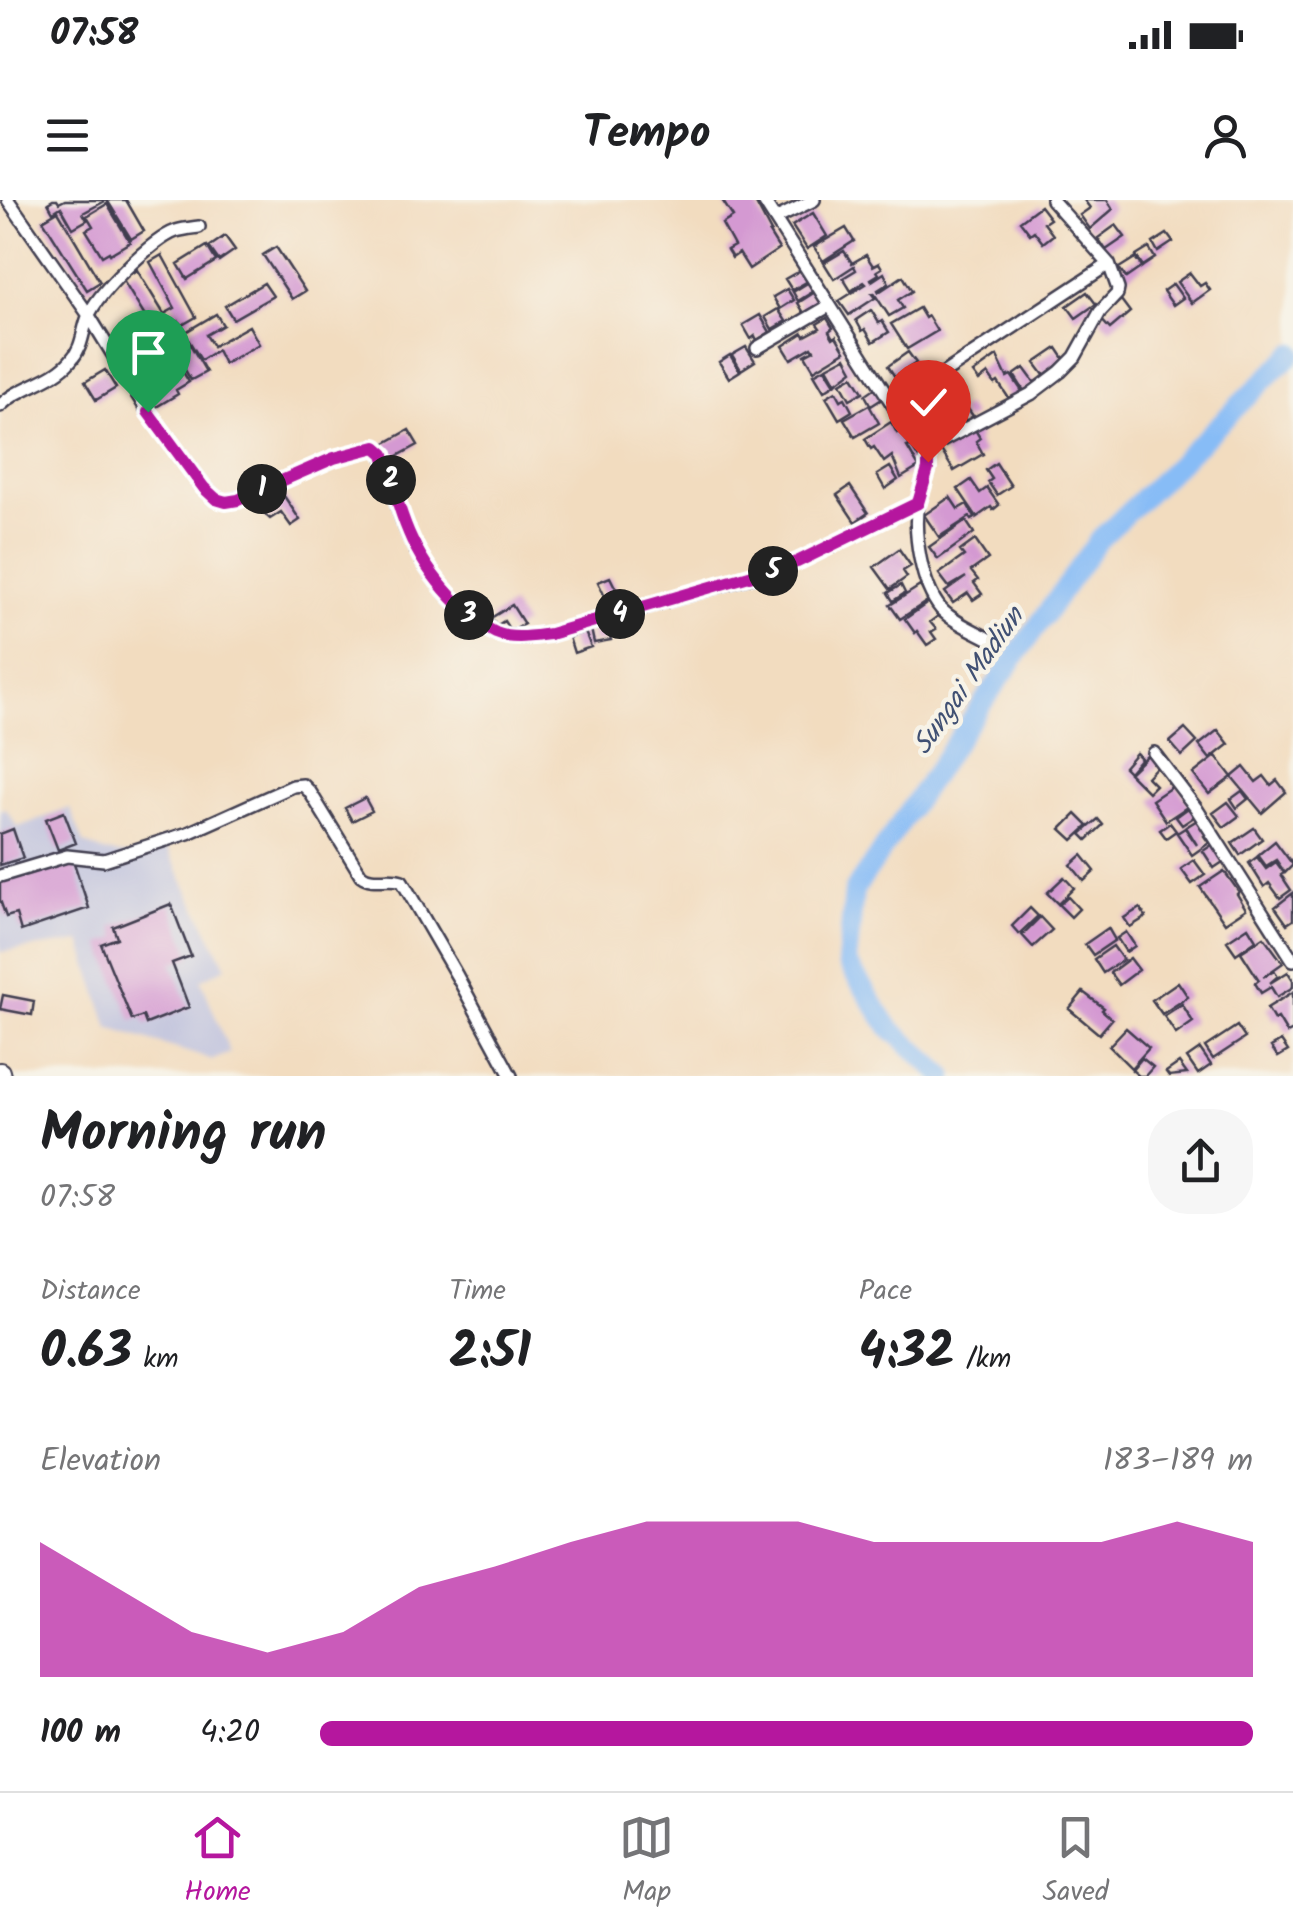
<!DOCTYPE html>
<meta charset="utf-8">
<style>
body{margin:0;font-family:Kalam,sans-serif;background:#f6f6f6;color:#202124;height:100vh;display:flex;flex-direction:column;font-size:38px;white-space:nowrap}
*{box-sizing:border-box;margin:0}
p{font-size:32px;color:#757577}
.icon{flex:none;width:55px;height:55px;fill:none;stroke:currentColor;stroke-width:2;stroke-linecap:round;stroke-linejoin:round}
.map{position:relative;height:876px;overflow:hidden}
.sheet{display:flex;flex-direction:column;background:#fff;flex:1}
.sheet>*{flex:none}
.pin{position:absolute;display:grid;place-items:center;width:85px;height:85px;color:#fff;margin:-102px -42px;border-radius:50% 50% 50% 0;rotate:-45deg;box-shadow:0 0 10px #0007}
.pin .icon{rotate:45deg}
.km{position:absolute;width:50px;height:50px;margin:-25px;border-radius:50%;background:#222;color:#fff;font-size:28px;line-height:50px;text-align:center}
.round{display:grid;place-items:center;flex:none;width:105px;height:105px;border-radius:40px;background:#f6f6f6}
.summary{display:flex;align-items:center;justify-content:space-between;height:170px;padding:0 40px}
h1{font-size:55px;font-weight:600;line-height:75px}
.metrics{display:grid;grid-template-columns:repeat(3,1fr);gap:15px;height:170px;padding:10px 40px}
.metrics div{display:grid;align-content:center}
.metrics b{font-size:50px;font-weight:600}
.metrics small{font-size:28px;font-weight:400}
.metrics p{font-size:28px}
.chart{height:280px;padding:20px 40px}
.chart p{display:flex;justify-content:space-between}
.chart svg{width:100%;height:180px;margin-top:10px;fill:#b5179e;opacity:.7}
ul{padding:0 40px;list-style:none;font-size:32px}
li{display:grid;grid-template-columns:160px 120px 1fr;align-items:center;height:75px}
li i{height:25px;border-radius:12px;background:#b5179e}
.status{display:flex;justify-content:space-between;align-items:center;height:70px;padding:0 50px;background:#fff;direction:ltr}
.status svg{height:28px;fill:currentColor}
header{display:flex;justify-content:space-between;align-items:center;height:130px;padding:0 40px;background:#fff;font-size:45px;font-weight:600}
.tabs{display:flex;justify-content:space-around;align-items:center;height:140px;border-top:2px solid #e0e0e0;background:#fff;font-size:28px;color:#757577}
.tabs a{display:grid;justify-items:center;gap:5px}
.tabs .active{color:#b5179e}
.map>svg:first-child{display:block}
.industrial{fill:#c0c2dd}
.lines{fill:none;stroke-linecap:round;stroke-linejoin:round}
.river{stroke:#87bcf6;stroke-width:20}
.building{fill:#d499d2}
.minor-casing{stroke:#413e4f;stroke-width:16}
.highway-casing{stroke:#413e4f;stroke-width:22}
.minor{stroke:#fff;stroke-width:11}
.highway{stroke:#fff;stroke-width:18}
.route-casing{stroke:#fff;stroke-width:20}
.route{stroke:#b5179e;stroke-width:12}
.labels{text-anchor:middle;stroke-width:9;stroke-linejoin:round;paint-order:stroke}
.water-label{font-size:28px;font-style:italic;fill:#405073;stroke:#f7f3e8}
</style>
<div class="status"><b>07:58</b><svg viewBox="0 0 49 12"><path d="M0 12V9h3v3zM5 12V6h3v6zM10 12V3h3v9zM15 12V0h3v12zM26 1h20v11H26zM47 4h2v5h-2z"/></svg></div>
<header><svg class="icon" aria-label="menu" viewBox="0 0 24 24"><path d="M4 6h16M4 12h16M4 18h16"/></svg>Tempo<svg class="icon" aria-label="person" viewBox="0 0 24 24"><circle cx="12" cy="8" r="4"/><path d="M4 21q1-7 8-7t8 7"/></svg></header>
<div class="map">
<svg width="1293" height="876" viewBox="0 0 1293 876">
<rect width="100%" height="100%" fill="#f7f3e8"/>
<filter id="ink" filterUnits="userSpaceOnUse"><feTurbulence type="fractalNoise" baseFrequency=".01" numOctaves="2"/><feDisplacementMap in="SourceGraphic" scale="20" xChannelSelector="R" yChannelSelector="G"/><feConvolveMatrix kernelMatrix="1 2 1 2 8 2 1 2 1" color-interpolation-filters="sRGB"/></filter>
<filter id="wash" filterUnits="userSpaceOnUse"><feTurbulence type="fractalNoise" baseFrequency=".0048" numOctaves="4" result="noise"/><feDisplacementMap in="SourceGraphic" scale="40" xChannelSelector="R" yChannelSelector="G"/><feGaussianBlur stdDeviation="2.25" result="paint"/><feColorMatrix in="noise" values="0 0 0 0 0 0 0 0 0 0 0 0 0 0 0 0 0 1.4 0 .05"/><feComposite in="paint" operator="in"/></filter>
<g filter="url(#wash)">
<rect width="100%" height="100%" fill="#f2dcbf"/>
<path class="industrial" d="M5 608 18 627 70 608 84 643 104 652 137 656 167 648 226 767 201 780 230 853 213 860 109 828 81 742 0 752V610Z"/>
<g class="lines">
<path class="river" d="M944 876 889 827 847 763 854 691 972 518 1097 342 1293 153"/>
</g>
<g id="blocks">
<path class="building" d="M53 0H57L59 3 65 0H107L83 13 87 20 73 28 61 7 53 12 48 3Z
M107 0H126L144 31 131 39Z
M722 0H754L771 32 769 33 779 49 749 69 739 53 732 58 727 50 734 46 722 24 733 17Z
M1084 0H1107L1113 9 1090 29 1080 15 1090 8Z
M107 4 130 42 110 54 109 52 102 56 86 30 93 26 87 16Z
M1040 6 1050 19 1044 23 1053 35 1043 43 1034 31 1030 34 1020 21Z
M58 11 100 82 87 90 43 20Z
M813 13 827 36 807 49 792 26Z
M1116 25 1125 37 1106 50 1098 38Z
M846 28 854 41 823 61 814 47Z
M1167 34 1173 42 1158 52 1153 43Z
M225 36 235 50 219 61 209 47Z
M207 46 216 61 187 79 178 64Z
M276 47 305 91 292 99 263 55Z
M1149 48 1155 58 1143 66 1136 56Z
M844 51 852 63 866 55 873 66 879 63 882 68 877 71 879 74 871 79 872 81 884 73 889 83 878 90 879 92 903 76 912 91 898 100 903 108 889 116 874 93 872 94 875 98 849 115 839 101 866 84 864 82 851 91 843 78 856 70 854 66 834 79 824 63Z
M162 55 196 117 182 125 179 121 136 145 130 133 149 123 122 79 137 70 164 114 175 108 150 62Z
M1135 58 1142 67 1126 78 1119 68Z
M801 70 808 81 792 90 785 79Z
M1190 73 1200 86 1205 83 1210 90 1192 103 1177 82Z
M809 82 814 91 798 101 793 92Z
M264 83 273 96 233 119 225 106Z
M1173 84 1183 98 1173 105 1163 91Z
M787 89 794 100 780 109 773 97Z
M815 92 821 103 804 113 798 103Z
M1087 92 1096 104 1076 118 1067 106Z
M1121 100 1130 112 1110 129 1100 118Z
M919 108 925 118 928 116 937 131 907 149 891 124Z
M778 109 786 121 772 129 765 117Z
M871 110 879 123 882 121 889 132 873 142 865 129 862 131 856 120Z
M216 114 223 125 206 135 213 146 249 126 259 144 224 164 217 150 201 160 184 133Z
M760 115 770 132 757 140 755 136 751 139 743 125Z
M827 118 833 128 829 131 833 138 836 136 845 151 814 170 805 155 814 150 812 147 791 159 783 146 803 133 805 136 820 128 817 124Z
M183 132 206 172 191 180 168 141Z
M166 144 189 182 176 190 178 194 151 210 122 163 138 152 140 156Z
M746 147 755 161 741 170 732 155Z
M1057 148 1065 160 1044 175 1035 163Z
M908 152 916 163 895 177 888 166Z
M730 155 740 171 729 178 719 162Z
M997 156 1007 177 1011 175 1024 194 1012 203 998 182 995 184 988 174 979 181 973 173Z
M846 157 853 170 836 183 827 167Z
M917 165 923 174 901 189 895 180Z
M825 168 835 184 824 191 814 174Z
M1024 168 1035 183 1024 191 1014 175Z
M105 170 116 188 96 200 85 182Z
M853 176 863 192 850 199 841 183Z
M878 186 885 197 871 206 865 195Z
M947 188 956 202 935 218 923 200 937 190 939 194Z
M836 191 841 200 845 198 852 211 839 219 826 197Z
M869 205 879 223 855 237 844 219Z
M966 206 973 216 965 221 959 211Z
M955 209 963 222 935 239 927 226Z
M891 222 897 233 901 231 910 246 907 247 919 267 901 278 892 256 884 262 874 247 871 249 865 239Z
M973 226 980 238 976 241 983 254 954 271 939 247Z
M409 230 418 245 392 259 384 244Z
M996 263 1011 286 997 295 988 282 992 279 986 270Z
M890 267 898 280 885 289 877 275Z
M971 280 980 293 987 288 999 305 993 310 991 307 977 317 958 289Z
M850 286 868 313 855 322 837 295Z
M280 290 300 320 291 326 281 312 270 319 257 307Z
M950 297 958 309 967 304 975 318 972 320 970 317 939 337 924 315Z
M966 321 974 333 938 359 929 347Z
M975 340 988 359 971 371 978 380 974 383 982 394 973 400 968 393 953 403 945 392 966 377 949 387 939 374 964 356 960 351Z
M899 349 911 366 903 371 907 377 890 389 874 367Z
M610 377 618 393 606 399 598 382Z
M901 385 905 393 893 401 888 393Z
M920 386 929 400 900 419 890 405Z
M929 402 938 416 930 422 936 429 931 432 936 439 927 445 917 431 915 433 905 419Z
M512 405 524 424 511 432 504 421 496 426 491 418Z
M607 425 611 440 594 443 591 429Z
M585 432 591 447 574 453 569 437Z
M1185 529 1197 542 1182 556 1170 542Z
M1218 530 1229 544 1210 559 1199 545Z
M1136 553 1141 558 1129 572 1124 567Z
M1150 553 1160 563 1147 577 1155 585 1148 592 1129 573Z
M1216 556 1232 577 1209 594 1193 574Z
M1244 567 1256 582 1264 576 1271 585 1277 580 1286 592 1262 613 1232 577Z
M1176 584 1190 605 1166 621 1152 600Z
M1242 591 1248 599 1237 608 1231 599Z
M365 598 372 611 352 621 345 608Z
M1228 602 1239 616 1224 627 1213 613Z
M1191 606 1197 615 1182 625 1176 617Z
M64 612 76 643 58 650 46 619Z
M1076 614 1088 626 1073 640 1061 629Z
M1098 619 1103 625 1087 640 1081 634Z
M1199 619 1208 633 1204 636 1209 643 1192 655 1177 633 1185 628 1197 645 1186 627Z
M1170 623 1176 631 1166 638 1160 630Z
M1254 628 1262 639 1240 655 1232 643Z
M13 629 23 658 0 665V634Z
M1275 641 1293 665 1285 673 1276 660 1266 666 1258 655Z
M1215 643 1226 660 1214 668 1203 651Z
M1082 655 1095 671 1084 681 1071 665Z
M1257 657 1266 669 1276 662 1284 673 1281 675 1291 690 1280 698 1269 683 1264 687 1249 663Z
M61 659 62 663 73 660 89 708 21 731 16 714 6 717 0 700V680Z
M1194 660 1205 675 1192 684 1181 669Z
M1224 671 1239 692 1237 694 1246 709 1225 723 1200 687Z
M1064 677 1074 688 1058 704 1047 693Z
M1293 693V720L1287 724 1275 707Z
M1068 697 1079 709 1071 717 1059 705Z
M171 704 191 756 172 763 189 807 146 824 143 816 132 820 101 744 117 738 113 727Z
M1030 708 1038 716 1019 734 1012 726Z
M1140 708 1146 717 1130 727 1124 718Z
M1040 717 1052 730 1033 747 1022 735Z
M1248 727 1256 740 1236 754 1227 741Z
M1108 728 1115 740 1093 755 1085 744Z
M1126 732 1135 746 1126 752 1117 738Z
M1264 737 1283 763 1263 777 1274 770 1278 776 1270 783 1288 772 1293 780V787L1277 797 1271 787 1261 793 1255 783 1259 780 1241 752Z
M1113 746 1123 760 1103 773 1094 759Z
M1130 758 1139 770 1119 785 1110 773Z
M1178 782 1188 797 1162 814 1152 800Z
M1083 792 1104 808 1102 810 1112 819 1099 834 1069 809Z
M1293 792V830L1287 833 1278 818 1274 820 1267 808Z
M3 795 34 801 32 815 0 809Z
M1182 804 1193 822 1176 834 1164 816Z
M1237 826 1245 838 1213 859 1205 847Z
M1126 828 1149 848 1131 868 1109 846Z
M1281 841 1288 851 1278 857 1271 847Z
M1200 849 1211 865 1198 874 1187 858Z
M1142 858 1153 867 1145 876H1139L1132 870Z
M1179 863 1187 874 1169 876 1166 872Z"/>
</g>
</g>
<g filter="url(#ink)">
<use href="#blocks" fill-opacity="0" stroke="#413e4f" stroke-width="2.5"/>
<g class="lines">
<defs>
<path id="minor" d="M8 0 88 114 148 212 204 287 216 299 226 302 238 299 335 258 376 247 383 254C391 281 397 311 409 336 425 370 461 418 496 433 513 440 533 436 550 434L778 369 797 362 918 303
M763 0 926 257C930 274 921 286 918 303 913 333 921 385 941 409 954 423 978 432 995 442
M775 19 814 0
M757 148 829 106
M0 206C19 186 53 182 71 160 83 147 82 132 88 117 96 94 153 39 176 31 183 29 192 28 199 27
M894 206 1109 64 1052 0
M916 240 940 242 1031 194 1060 172 1075 157 1100 112 1117 94 1118 89 1109 64
M1154 553 1196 608 1293 760
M0 676 67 656 104 660 188 633 293 586 303 585 310 592 361 675C373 684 388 676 402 681L457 776 511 876"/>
<path id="highway" d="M0 872 1 876"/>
</defs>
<use href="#minor" class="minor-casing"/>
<use href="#highway" class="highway-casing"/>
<use href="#minor" class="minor"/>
<use href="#highway" class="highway"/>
</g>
</g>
<g class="lines" filter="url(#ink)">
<defs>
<path id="route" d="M148 212 204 288 216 299 226 302 238 300 334 258 376 247 384 254C402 318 410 356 459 405 470 415 483 427 496 433 513 440 533 436 550 434L797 362 918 303 928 269V262"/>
</defs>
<use href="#route" class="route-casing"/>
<use href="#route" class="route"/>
</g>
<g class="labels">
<g class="water-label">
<text transform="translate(967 480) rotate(-55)" y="10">Sungai Madiun</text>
</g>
</g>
</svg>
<div class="pin" style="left:148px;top:212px;background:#1e9e55"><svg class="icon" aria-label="arrive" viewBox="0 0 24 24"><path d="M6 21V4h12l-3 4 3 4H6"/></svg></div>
<div class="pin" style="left:928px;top:262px;background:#d93025"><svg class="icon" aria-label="check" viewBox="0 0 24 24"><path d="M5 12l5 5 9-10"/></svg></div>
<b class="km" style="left:262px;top:289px">1</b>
<b class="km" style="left:391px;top:280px">2</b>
<b class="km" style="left:469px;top:415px">3</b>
<b class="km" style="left:620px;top:414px">4</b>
<b class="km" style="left:773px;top:371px">5</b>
</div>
<section class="sheet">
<div class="summary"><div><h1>Morning run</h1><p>07:58</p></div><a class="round"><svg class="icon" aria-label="share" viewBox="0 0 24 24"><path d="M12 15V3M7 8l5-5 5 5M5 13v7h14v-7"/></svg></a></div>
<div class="metrics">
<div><p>Distance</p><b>0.63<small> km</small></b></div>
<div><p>Time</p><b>2:51</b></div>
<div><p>Pace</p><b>4:32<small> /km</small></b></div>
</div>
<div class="chart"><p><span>Elevation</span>183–189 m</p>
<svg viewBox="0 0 160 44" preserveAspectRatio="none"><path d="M0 44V11L10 22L20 33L30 38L40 33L50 22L60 17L70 11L80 6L90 6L100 6L110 11L120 11L130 11L140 11L150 6L160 11V44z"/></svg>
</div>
<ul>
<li><b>100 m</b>4:20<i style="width:100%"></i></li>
</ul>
</section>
<nav class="tabs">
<a class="active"><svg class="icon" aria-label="home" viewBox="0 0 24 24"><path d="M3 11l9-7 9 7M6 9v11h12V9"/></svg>Home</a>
<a><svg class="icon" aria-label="map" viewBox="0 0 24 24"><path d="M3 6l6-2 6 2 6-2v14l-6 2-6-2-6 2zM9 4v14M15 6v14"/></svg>Map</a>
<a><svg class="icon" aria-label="saved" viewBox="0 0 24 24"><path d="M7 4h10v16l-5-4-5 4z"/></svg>Saved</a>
</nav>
